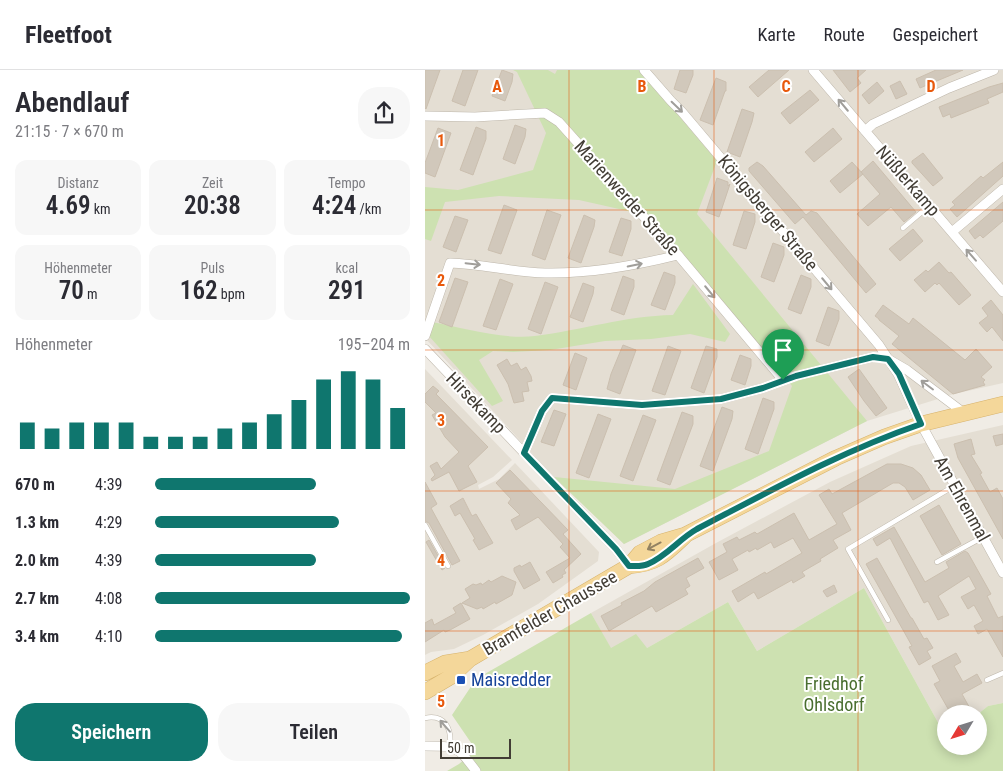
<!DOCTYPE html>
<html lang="de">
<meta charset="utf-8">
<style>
body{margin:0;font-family:"Roboto Condensed",sans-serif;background:#f7f7f7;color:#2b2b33;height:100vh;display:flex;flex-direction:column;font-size:19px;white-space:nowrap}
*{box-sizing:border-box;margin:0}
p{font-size:16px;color:#7c7c81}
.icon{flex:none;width:28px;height:28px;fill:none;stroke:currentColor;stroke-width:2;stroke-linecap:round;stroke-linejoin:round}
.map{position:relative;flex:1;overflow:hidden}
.sheet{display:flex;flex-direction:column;background:#fff;width:425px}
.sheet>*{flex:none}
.needle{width:32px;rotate:232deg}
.tools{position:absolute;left:512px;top:635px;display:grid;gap:10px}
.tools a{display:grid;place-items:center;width:50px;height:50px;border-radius:50%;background:#fff;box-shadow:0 2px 12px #0003;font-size:25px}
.scale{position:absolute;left:15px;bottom:12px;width:71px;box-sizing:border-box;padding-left:5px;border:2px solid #423d35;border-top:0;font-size:14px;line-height:18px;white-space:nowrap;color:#423d35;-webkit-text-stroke:4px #fff;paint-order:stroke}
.pin{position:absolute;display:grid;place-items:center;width:42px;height:42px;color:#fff;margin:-51px -21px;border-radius:50% 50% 50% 0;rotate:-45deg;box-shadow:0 0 5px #0007}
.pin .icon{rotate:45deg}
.round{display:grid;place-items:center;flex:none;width:52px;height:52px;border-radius:20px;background:#f7f7f7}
.headline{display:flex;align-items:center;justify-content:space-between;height:85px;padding:0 15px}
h1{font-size:28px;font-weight:600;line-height:38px}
.metrics{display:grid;grid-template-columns:repeat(3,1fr);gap:8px;height:85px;padding:5px 15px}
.metrics div{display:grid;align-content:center;border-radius:12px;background:#f7f7f7;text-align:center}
.metrics b{font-size:25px;font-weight:600}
.metrics small{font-size:14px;font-weight:400}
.metrics p{font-size:14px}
.chart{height:140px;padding:10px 15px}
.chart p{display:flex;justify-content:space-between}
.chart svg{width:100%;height:90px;margin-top:5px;stroke:#0f766e;stroke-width:6}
.cta{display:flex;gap:10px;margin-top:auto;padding:10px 15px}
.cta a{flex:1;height:58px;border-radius:20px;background:#0f766e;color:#fff;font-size:20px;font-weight:600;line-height:58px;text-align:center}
.cta a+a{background:#f7f7f7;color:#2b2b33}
ul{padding:0 15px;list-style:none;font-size:16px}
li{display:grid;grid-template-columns:80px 60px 1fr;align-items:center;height:38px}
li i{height:12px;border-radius:6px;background:#0f766e}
header{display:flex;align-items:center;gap:30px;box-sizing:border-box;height:70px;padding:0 25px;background:#fff;border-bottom:1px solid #e1e1e2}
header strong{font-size:24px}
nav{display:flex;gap:28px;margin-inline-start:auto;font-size:18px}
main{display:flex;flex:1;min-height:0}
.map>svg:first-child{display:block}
.residential{fill:#e4ded3}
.green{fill:#cde1b1}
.building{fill:#d1c8bb;stroke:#cbbfaf}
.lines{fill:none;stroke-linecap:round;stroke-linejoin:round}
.lane-casing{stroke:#beb7ab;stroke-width:5.5}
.street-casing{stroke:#beb7ab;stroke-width:10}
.primary-casing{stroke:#d7b36c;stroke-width:16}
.lane{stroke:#fff;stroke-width:4.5}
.street{stroke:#fff;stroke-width:9}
.primary{stroke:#f4d79a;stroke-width:15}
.oneway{stroke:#a09e9a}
.oneway2{stroke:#928262}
.route-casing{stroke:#fff;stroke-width:10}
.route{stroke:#0f766e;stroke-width:6}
.grid{fill:none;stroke:#e8590c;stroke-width:1;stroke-opacity:0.55}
.transit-dot{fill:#1a4fb4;stroke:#fff;stroke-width:2}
.labels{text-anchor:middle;stroke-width:4;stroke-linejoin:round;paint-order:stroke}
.street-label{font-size:18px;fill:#423d35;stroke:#fff}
.transit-label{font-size:18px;fill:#164399;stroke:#fff;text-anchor:start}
.park-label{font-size:18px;fill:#496e2f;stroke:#fff}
.grid-label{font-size:16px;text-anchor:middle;font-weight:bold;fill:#e8590c;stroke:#fff;stroke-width:4;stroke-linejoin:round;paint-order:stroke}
</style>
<header>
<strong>Fleetfoot</strong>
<nav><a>Karte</a><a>Route</a><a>Gespeichert</a></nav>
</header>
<main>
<section class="sheet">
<div class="headline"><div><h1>Abendlauf</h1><p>21:15 · 7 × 670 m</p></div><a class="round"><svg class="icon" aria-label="share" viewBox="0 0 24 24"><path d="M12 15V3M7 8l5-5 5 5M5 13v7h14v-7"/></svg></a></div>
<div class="metrics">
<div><p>Distanz</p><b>4.69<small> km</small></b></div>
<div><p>Zeit</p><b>20:38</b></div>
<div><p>Tempo</p><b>4:24<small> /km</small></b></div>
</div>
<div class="metrics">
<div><p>Höhenmeter</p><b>70<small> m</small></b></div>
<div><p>Puls</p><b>162<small> bpm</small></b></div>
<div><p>kcal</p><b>291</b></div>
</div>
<div class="chart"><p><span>Höhenmeter</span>195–204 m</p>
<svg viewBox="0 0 160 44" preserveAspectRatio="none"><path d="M5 44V31M15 44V34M25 44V31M35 44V31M45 44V31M55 44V38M65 44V38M75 44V38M85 44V34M95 44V31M105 44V27M115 44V20M125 44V10M135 44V6M145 44V10M155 44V24"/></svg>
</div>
<ul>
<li><b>670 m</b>4:39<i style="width:63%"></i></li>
<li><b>1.3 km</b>4:29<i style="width:72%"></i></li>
<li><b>2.0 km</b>4:39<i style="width:63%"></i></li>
<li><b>2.7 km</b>4:08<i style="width:100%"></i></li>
<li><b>3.4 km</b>4:10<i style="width:97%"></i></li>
</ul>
<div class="cta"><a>Speichern</a><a>Teilen</a></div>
</section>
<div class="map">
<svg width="578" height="701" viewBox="0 0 578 701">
<rect width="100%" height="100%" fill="#f0ece5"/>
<path class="residential" d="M0 0H578V313L529 324 442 351 199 474 129 407 0 268Z
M0 299 87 390 68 407 53 415 54 419 74 409 90 393 174 482 173 491 113 534 58 565 29 579 6 582 0 585Z
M578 355V633L563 636 553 644H521V667L439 518 332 581 303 532 222 578 186 579 166 543 291 473 405 412 486 376Z"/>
<path class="green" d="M88 0H123L130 4 132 0H215L292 91 272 144 442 351 199 474 129 407 250 419 344 381 367 316 234 155 203 141 154 130 74 126 20 132 6 171 0 169V117L33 120 108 100 121 63 92 2Z
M268 214 305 264 300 272 265 264 226 269 180 271 125 280 88 282 68 281 54 290 78 331 67 336 3 265 7 252C38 258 80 270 110 266 157 260 200 246 248 245Z
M439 518 521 667V676H554L553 644 563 636 578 633V701H22L34 694 51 680 27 645 51 609 166 543 186 578 211 564 222 578 303 532 332 581Z"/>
<path class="building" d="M0 0H15L1 39 0 38Z
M38 0H53L40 36 27 31Z
M77 0 88 4 87 12 80 31 67 26Z
M255 0H268V5L261 23 249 19Z
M344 0H364L333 27 324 17Z
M408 0H441L432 8 436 13 425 22Z
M511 0H538L495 18 491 9Z
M291 8 301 12V21H300L288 55 275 50Z
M475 11 482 24 471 29 465 16Z
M452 12 459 21 444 34 437 25Z
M578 13V22L562 29 564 33 526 48 525 44 518 47 514 37 564 17Z
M385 20 394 30 365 54 356 43Z
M317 39 329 43 327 52 315 87 302 82Z
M90 55 101 59 100 67 90 94 78 89Z
M51 57 61 61V69L48 105 35 100Z
M13 58 26 63 10 107 0 103V93Z
M408 58 417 69 389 92 380 82Z
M498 83 518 108 508 116 487 93V91Z
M448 91 491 142 479 152 466 137 443 156 432 144 455 124 436 102Z
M332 92 338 96 381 145 386 141 392 143 451 214 441 223 378 147 370 154 324 101V98Z
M427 92 438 104 415 123 405 111Z
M578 92V106L532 147 525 139 530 135 527 132 556 106 558 108Z
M292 108 303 112V116L305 114 294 147 281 142Z
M578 132V151L558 168 555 165 550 169 544 161Z
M79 135 92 140 76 184 63 180Z
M122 140 136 145 120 190 107 185Z
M319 141 330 144V152L321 179 308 175Z
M159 145 170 150 169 157 156 193 143 188Z
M30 146 43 150 31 182 18 177Z
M196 148 206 151V159L197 186 184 182Z
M488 159 498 171 475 191 464 179Z
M348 173 359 177V185L349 212 336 207Z
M514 192 524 203 526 202 546 225 534 235 514 213 512 215 510 213 500 222 489 210 501 200 503 202Z
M239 202 250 206V213L240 240 226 235Z
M376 205 386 209V217L376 244 363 239Z
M198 206 209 210V217L199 245 186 240Z
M30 208 43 212 27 257 14 252Z
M75 209 88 214 71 260 58 256Z
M120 212 133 217 116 264 103 259Z
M158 213 169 217 168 224 158 252 145 247Z
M566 230 578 245V271L567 257 562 262 554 253 563 246 557 238Z
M458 235 484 254 488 248 540 290 551 279 567 297 556 307 560 310 558 312 560 315 528 324 467 274 474 266 454 250V249L450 246Z
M403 237 414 241V249L404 276 391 271Z
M198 275 211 280 195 324 182 319 186 304Z
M243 276 256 281 240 325 227 321Z
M281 276 292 279V287L279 323 266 318Z
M150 283 162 288 151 320 138 315Z
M315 285 326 289V296L320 315 306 310Z
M82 289 86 296 92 293 96 300 101 297 106 306 107 311 102 312 104 321 97 322 99 331 89 333 83 314 72 295Z
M434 299 462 338 451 346 439 331 423 307Z
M8 316 14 321 11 324 63 377 43 396 52 412 34 421 24 402 7 411 6 409 10 405 5 396 12 392 16 399 34 382 20 367 7 345 11 343 0 332V324Z
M338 328 349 332V339L333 384 320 379Z
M297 337 308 341 307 349 288 401 275 396Z
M129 340 141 344 129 376 116 372Z
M257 342 268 346V354L245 415 232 410Z
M173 344 186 349 164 408 151 403Z
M218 345 231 350 208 411 195 406Z
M578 364V374L571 376 568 366Z
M546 369 550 384 546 385 557 403 555 404 565 422 572 418 578 429V469L533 388 529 374Z
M462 394H476L488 398 496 405 505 420 488 430 480 417 474 413H468L417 443 426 460 408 470 413 478 395 489 396 491 377 502 380 506 368 513 367 510 333 529 329 522 313 532 307 521 340 502 341 504 377 483 368 468 349 478 346 472 332 480 331 478 324 482 323 480 307 489 313 500 294 510 284 492 302 482 298 474 312 467 314 470 330 462 332 464 369 443 384 470 412 454 394 425 404 419 407 424Z
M85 400 143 460 138 464 156 484 139 500 141 503 137 505 138 507 128 513 121 502 145 488 135 477 138 474 113 447 91 460 86 450 95 445 83 433 86 429 71 413Z
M0 412 12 434 6 438 35 491 27 495 4 453 0 451Z
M38 428 47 446 51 444 68 473 54 480 48 470 50 469 35 443 30 446 25 436Z
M514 435 536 474 517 485 495 446Z
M469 457 500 512 524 498 521 492 540 481 543 483 566 524 562 526 573 548 578 546V587L562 559 553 564 549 556 558 551 549 535 543 539 536 527 551 519 544 506 513 526 524 545 513 550 503 531 499 533 465 468 452 476 448 469Z
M4 470 20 498 17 500 1 472Z
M273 488 279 498 261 508 265 516 260 519 263 524 231 542 227 536 184 561 176 546 197 535 196 533 219 521 230 512Z
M452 488 486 548H487L499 569 502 568 508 578 502 581 506 588 494 595 484 577 487 576 441 494Z
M105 492 115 510 99 519 89 501V498L95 495 96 497Z
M77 506 91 512 87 525 71 534 70 532 58 539 57 537 52 539 37 533 45 528 40 519 48 514 51 515 56 513 57 515 64 510 66 512Z
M409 515 412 522 402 527 398 521Z
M36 533 45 549 25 560 20 562 19 560 0 572V553L7 549 9 555 31 543 28 538Z
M531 583 536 592 529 596 538 612 552 604 557 613 537 624 548 644H526L509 614 515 611 507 596Z"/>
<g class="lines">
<defs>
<path id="lane" d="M478 158 504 136
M0 455 23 496
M512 492 558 467
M463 550 423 479 529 416
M562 610 578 603
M0 648C20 644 27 659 25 676"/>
<path id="street" d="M219 0 246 31 257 42 454 275 473 304 496 354 578 503
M388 0 578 222
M0 46 50 47 120 43 134 52 253 185 358 310
M440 61 448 54 524 18 569 0
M527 162 578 119
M0 266 25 193C57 194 88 202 120 203 166 204 209 196 253 185
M0 279 191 479 204 496
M99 383 117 341 127 328 217 335 296 329 338 318 371 306 448 287H456L463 289 482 300 539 343
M0 676C32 676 32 676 51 701"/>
<path id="primary" d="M204 496C232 494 240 485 260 466
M0 603 20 593 45 589
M0 622 27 606 45 589 204 496 215 483 236 472 260 465 411 388 459 367 496 354 578 334"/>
</defs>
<use href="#lane" class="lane-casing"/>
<use href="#street" class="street-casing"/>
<use href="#primary" class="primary-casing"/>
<use href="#lane" class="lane"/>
<use href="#street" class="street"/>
<use href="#primary" class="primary"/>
</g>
<defs><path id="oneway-shaft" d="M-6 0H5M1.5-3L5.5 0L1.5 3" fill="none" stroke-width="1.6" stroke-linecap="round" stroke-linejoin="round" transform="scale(1.25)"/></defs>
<g class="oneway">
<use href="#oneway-shaft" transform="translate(418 35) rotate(-130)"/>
<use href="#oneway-shaft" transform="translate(252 37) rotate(44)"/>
<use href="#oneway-shaft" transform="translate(546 185) rotate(-131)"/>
<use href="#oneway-shaft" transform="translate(48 194) rotate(6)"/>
<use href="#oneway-shaft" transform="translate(210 195) rotate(-12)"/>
<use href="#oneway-shaft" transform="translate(402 214) rotate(50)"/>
<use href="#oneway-shaft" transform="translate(285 222) rotate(50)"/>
<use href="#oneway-shaft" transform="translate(502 315) rotate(-143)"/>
<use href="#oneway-shaft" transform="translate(20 656) rotate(-131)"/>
</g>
<use class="oneway2" href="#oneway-shaft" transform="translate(229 476) rotate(152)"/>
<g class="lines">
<defs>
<path id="route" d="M448 287 463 289 474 304 496 354C417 381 345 421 272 459 254 469 242 486 223 494 217 497 210 496 204 496L191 479 99 383 117 341 127 328 217 335 296 329 338 318 371 306Z"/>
</defs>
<use href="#route" class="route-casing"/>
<use href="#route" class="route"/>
</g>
<path class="grid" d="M144 0V701M289 0V701M433 0V701M0 140H578M0 280H578M0 421H578M0 561H578"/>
<rect class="transit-dot" x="31" y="605" width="10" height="10" rx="2.5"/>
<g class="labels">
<g class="street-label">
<text transform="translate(483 111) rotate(49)" y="6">Nüßlerkamp</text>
<text transform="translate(202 128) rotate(48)" y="6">Marienwerder Straße</text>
<text transform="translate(343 143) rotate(50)" y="6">Königsberger Straße</text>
<text transform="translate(51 333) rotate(46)" y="6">Hirsekamp</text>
<text transform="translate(537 429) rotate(61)" y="6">Am Ehrenmal</text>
<text transform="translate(125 543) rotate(-30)" y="6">Bramfelder Chaussee</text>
</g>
<g class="transit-label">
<text x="46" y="616">Maisredder</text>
</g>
<g class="park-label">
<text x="409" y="620">Friedhof<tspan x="409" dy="21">Ohlsdorf</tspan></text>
</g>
</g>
<g class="grid-label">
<text x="72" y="22">A</text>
<text x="217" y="22">B</text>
<text x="361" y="22">C</text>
<text x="506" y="22">D</text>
<text x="16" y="76">1</text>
<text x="16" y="216">2</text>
<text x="16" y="356">3</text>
<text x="16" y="496">4</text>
<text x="16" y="637">5</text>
</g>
</svg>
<div class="tools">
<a><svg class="needle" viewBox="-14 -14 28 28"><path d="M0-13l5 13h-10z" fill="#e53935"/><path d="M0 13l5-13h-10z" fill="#7c7c81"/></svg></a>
</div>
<div class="scale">50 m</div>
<div class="pin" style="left:358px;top:310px;background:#1e9e55"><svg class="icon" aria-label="arrive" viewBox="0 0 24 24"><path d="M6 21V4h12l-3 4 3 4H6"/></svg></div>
</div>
</main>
